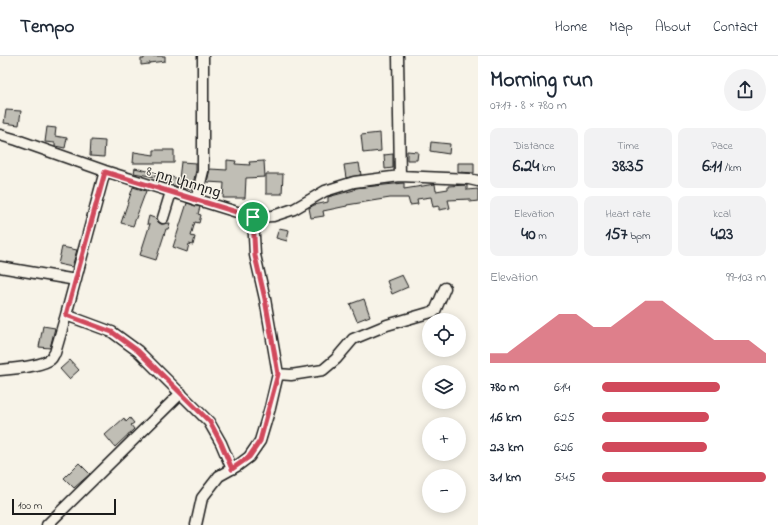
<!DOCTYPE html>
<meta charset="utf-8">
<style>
body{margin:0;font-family:"Indie Flower","Noto Sans Armenian",sans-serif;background:#f2f2f3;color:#1f2937;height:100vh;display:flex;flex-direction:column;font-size:15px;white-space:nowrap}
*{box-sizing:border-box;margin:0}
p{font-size:13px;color:#747a83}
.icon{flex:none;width:22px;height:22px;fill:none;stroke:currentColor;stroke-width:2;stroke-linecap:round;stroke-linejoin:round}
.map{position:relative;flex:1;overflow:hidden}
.panel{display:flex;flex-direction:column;background:#fff;width:300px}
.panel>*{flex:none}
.tools{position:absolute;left:422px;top:257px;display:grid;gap:8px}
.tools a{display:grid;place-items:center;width:44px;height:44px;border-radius:50%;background:#fff;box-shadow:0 2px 10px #0003;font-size:20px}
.scale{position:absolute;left:12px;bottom:10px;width:104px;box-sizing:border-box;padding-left:4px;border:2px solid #1c1c1c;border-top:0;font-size:11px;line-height:14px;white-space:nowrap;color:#1c1c1c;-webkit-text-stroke:3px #f7f3e8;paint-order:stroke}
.pin{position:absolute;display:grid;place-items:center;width:34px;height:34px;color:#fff;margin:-17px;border:2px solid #fff;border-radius:50%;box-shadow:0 1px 4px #0007}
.round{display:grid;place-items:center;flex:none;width:42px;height:42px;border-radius:21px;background:#f2f2f3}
.head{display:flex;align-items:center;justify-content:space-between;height:68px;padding:0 12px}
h1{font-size:22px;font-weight:700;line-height:30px}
.metrics{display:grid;grid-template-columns:repeat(3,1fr);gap:6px;height:68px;padding:4px 12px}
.metrics div{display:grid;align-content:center;border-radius:8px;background:#f2f2f3;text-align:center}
.metrics b{font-size:17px;font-weight:700}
.metrics small{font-size:11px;font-weight:400}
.metrics p{font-size:11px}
.chart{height:112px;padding:8px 12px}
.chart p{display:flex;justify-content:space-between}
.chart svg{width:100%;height:72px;margin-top:4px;fill:#d1495b;opacity:.7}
ul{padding:0 12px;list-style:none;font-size:13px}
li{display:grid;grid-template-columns:64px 48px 1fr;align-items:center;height:30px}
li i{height:10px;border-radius:5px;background:#d1495b}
header{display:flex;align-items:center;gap:24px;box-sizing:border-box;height:56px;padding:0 20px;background:#fff;border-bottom:1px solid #e0e1e3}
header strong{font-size:19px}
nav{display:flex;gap:22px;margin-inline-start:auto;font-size:14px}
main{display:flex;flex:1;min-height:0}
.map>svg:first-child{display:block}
.building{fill:#c0beb5;stroke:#1c1c1c}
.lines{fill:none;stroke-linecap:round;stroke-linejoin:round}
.minor-casing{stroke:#1c1c1c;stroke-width:13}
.minor{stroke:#f7f3e8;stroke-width:10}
.route-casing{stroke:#fff;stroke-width:8}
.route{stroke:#d1495b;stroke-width:5}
.labels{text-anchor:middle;stroke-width:3;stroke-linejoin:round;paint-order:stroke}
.street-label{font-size:14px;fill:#1c1c1c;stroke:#f7f3e8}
</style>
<header>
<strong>Tempo</strong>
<nav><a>Home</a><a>Map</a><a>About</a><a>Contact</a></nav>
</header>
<main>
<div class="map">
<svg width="478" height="469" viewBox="0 0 478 469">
<rect width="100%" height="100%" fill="#f7f3e8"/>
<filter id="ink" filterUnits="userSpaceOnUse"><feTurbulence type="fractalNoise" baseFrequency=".025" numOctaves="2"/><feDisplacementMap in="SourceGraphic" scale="8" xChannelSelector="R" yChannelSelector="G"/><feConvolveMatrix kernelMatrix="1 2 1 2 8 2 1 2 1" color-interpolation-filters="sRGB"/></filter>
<g filter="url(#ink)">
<path class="building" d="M144 0H165V5L149 7V8L141 9V3H144Z
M6 54 21 55 19 69 4 67Z
M47 71 56 72 55 80 67 82 65 92 55 90V87L45 86Z
M380 77 381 95 363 97 361 79Z
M91 84 105 85 104 101 90 100Z
M431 86 450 88 449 98 430 95Z
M154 94H174V107H133L134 96 154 99Z
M407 95 418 96 417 104H407Z
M393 98V112L385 113 384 99Z
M227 104 236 105 235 108 250 109 249 106 264 105 265 121 246 122 245 142H223L224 127 207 126 210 113 227 114Z
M181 106 196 107V114L192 133 181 132 157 124 159 118 179 123Z
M359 107 361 119 346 122 344 109Z
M458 107H474V117L458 116Z
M135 112 156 117 155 121 134 117Z
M266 118H283L282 138H266Z
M404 127V133L435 128 436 135 448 133V130L467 129V134L478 133V145L470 146V143L448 144 450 152 439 154V150L433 151 431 141 417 143 418 148 410 149 408 142H390L347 149V150L323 155 324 160 311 162 309 152 314 149 328 146V141L354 134 355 132Z
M133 131 146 135 133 170 121 167Z
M187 147 200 151 198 158 201 159 199 167 195 166 191 180 195 181 193 189 189 188 187 196 173 191Z
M149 160 157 163 158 166 161 168 170 167 168 173H166L156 204 140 199 150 168H147Z
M279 172 289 174 287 185 276 182Z
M62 191 77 194 72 211 58 208Z
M402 219 408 231 392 238 387 225Z
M364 243 370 260 357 265 350 248Z
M43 270 55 272 50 292 39 291Z
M70 304 79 314 69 323 60 313Z
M124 362 126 366 130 362 134 367 131 369 134 373 115 391 105 379Z
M79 407 90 418 74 432 64 422Z"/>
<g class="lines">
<defs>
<path id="minor" d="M398 0 400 120
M0 79 17 84 105 115 253 161 273 160 294 153 325 135 354 126 400 120 469 123 478 125
M105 115 66 259 112 276 138 295 209 366 221 387 232 413
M196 144 203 115V0
M253 161 255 199 265 243 278 318 291 319 323 314 336 303 353 283 387 269 435 255 445 232
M163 162 171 136
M0 211 76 224
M0 314C12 313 42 310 51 303 53 301 53 299 55 297L66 259
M47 469 181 337
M196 469 202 442 219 420 237 410 249 401 260 385 270 352 278 318"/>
</defs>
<use href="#minor" class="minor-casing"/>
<use href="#minor" class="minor"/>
</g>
</g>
<g class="lines" filter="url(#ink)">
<defs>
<path id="route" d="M105 116 253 161 255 200 265 243 278 318 260 385 249 401 232 413 221 387 210 366 138 295 112 276 66 259Z"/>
</defs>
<use href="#route" class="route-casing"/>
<use href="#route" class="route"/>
</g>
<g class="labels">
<g class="street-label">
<text transform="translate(184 125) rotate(17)" y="5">8-րդ փողոց</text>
</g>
</g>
</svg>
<div class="tools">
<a><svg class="icon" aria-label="locate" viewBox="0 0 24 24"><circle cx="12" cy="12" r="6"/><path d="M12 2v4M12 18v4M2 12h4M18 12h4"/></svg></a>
<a><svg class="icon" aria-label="layers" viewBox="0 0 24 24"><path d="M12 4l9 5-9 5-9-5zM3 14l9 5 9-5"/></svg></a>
<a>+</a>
<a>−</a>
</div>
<div class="scale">100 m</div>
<div class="pin" style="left:253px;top:161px;background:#1e9e55"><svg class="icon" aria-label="arrive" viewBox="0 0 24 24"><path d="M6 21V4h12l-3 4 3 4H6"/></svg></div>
</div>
<section class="panel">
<div class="head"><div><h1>Morning run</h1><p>07:17 · 8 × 780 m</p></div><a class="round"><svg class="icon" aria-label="share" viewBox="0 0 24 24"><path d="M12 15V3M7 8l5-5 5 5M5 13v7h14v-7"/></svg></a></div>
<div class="metrics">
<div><p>Distance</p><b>6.24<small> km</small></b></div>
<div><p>Time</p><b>38:35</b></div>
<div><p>Pace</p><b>6:11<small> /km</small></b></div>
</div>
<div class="metrics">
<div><p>Elevation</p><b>40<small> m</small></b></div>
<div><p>Heart rate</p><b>157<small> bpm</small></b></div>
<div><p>kcal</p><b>423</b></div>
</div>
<div class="chart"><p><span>Elevation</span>99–103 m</p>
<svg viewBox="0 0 160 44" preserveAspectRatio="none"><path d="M0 44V38L10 38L20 30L30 22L40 14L50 14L60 22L70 22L80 14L90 6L100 6L110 14L120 22L130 30L140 30L150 30L160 38V44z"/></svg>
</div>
<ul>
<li><b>780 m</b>6:14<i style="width:72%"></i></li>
<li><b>1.6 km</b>6:25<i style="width:65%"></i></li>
<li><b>2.3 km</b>6:26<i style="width:64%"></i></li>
<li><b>3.1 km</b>5:45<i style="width:100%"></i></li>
</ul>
</section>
</main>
